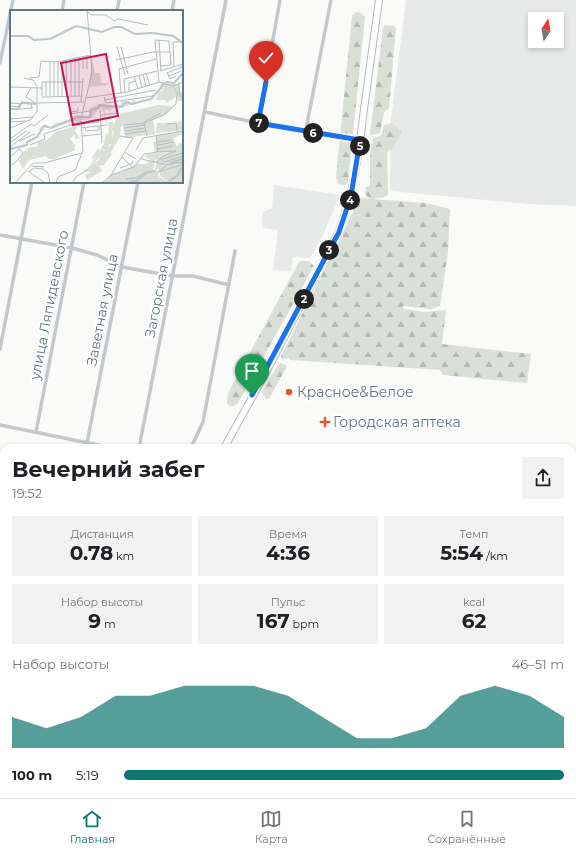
<!DOCTYPE html>
<html lang="ru">
<meta charset="utf-8">
<style>
body{margin:0;font-family:Montserrat,sans-serif;background:#f2f2f2;color:#202124;height:100vh;display:flex;flex-direction:column;font-size:15px;white-space:nowrap}
*{box-sizing:border-box;margin:0}
p{font-size:13px;color:#757577}
.icon{flex:none;width:22px;height:22px;fill:none;stroke:currentColor;stroke-width:2;stroke-linecap:round;stroke-linejoin:round}
.map{position:relative;flex:1;overflow:hidden}
.side{position:absolute;left:0px;top:444px;width:576px;height:354px;display:flex;flex-direction:column;background:#fff;border-radius:12px 12px 0 0;box-shadow:0 2px 6px #0003}
.side>*{flex:none}
.needle{width:26px;rotate:11deg}
.buttons{position:absolute;left:528px;top:12px;display:grid;gap:8px}
.buttons a{display:grid;place-items:center;width:36px;height:36px;border-radius:0px;background:#fff;box-shadow:0 2px 6px #0003;font-size:20px}
.pin{position:absolute;display:grid;place-items:center;width:34px;height:34px;color:#fff;margin:-41px -17px;border-radius:50% 50% 50% 0;rotate:-45deg;box-shadow:0 0 4px #0007}
.pin .icon{rotate:45deg}
.km{position:absolute;width:20px;height:20px;margin:-10px;border-radius:50%;background:#222;color:#fff;font-size:11px;line-height:20px;text-align:center}
.round{display:grid;place-items:center;flex:none;width:42px;height:42px;border-radius:0px;background:#f2f2f2}
.headline{display:flex;align-items:center;justify-content:space-between;height:68px;padding:0 12px}
h1{font-size:22px;font-weight:700;line-height:30px}
.figures{display:grid;grid-template-columns:repeat(3,1fr);gap:6px;height:68px;padding:4px 12px}
.figures div{display:grid;align-content:center;border-radius:0px;background:#f2f2f2;text-align:center}
.figures b{font-size:20px;font-weight:700}
.figures small{font-size:11px;font-weight:400}
.figures p{font-size:11px}
.chart{height:112px;padding:8px 12px}
.chart p{display:flex;justify-content:space-between}
.chart svg{width:100%;height:72px;margin-top:4px;fill:#0f766e;opacity:.7}
ul{padding:0 12px;list-style:none;font-size:13px}
li{display:grid;grid-template-columns:64px 48px 1fr;align-items:center;height:30px}
li i{height:10px;border-radius:5px;background:#0f766e}
.menu{display:flex;justify-content:space-around;align-items:center;height:56px;border-top:1px solid #e0e0e0;background:#fff;font-size:11px;color:#757577}
.menu a{display:grid;justify-items:center;gap:2px}
.menu .current{color:#0f766e}
.map>svg:first-child{display:block}
.built{fill:#e8e9e9;fill-rule:evenodd}
.forest{fill:url(#forest-firs)}
.green{fill:#dadfd7}
.lines{fill:none;stroke-linecap:round;stroke-linejoin:round}
.river{stroke:#bbc7cb;stroke-width:7}
.primary-casing{stroke:#b5babe;stroke-width:8}
.minor{stroke:#c3c8cc;stroke-width:3.5}
.tertiary{stroke:#c3c8cc;stroke-width:4.5}
.primary{stroke:#fff;stroke-width:6}
.route-casing{stroke:#fff;stroke-width:8}
.route{stroke:#1a73e8;stroke-width:5}
.poi-dot{fill:#e4572e;stroke:#fff;stroke-width:1.5}
.labels{text-anchor:middle;stroke-width:4;stroke-linejoin:round;paint-order:stroke}
.street-label{font-size:14px;fill:#657683;stroke:#fff}
.poi-label{font-size:14px;fill:#657683;stroke:#fff;text-anchor:start}
.inset-river{fill:none;stroke:#bbc7cb;stroke-width:2}
.inset-road{fill:none;stroke:#b5bdc2;stroke-width:1}
.view{fill:#c2185b;fill-opacity:0.15;stroke:#c2185b;stroke-width:2}
.inset-edge{fill:none;stroke:#657683;stroke-width:2}
</style>
<div class="map">
<svg width="576" height="798" viewBox="0 0 576 798">
<defs>
<pattern id="forest-firs" width="22" height="20" patternUnits="userSpaceOnUse"><rect width="22" height="20" fill="#dadfd7"/><path d="M5 1l3.5 6h-7zM16 11l3.5 6h-7z" fill="#b4b9b4"/></pattern>
</defs>
<rect width="100%" height="100%" fill="#fafaf8"/>
<path class="built" d="M406 0H576V206L528 204 390 191 391 119ZM535 19H557V41H535Z
M274 185 340 195 323 235 310 258 293 257 291 271 273 270 278 230 262 228 263 212 272 208Z"/>
<path class="forest" d="M356 12 361 13 365 17 348 182 345 185 338 184 336 177 352 16Z
M385 25 394 26 396 28 389 108 384 112 380 133 372 135 370 134 383 28Z
M392 123 402 132 392 149 387 152 388 195 382 198 370 199 365 194 366 187 370 186V153L373 138 381 136 384 125Z
M359 198 426 203 450 209 448 252 440 306 431 309 402 306 404 309 425 312 446 310 442 344 531 354 527 383 443 375 440 370 290 360 289 358 282 359 281 356 357 204H360L357 202Z
M301 261H309L314 266 238 403 234 406H229L227 403 228 393 299 262Z
M281 363 286 365V368L269 399H266L262 392 278 365Z
M0 711H4V752H0Z"/>
<path class="green" d="M572 676 576 679V790L572 794Z
M413 794H572L568 798H412Z"/>
<g class="lines">
<path class="river" d="M572 672 576 675
M0 678 4 680
M0 729 4 728"/>
<defs>
<path id="primary" d="M224 448 270 365 339 231C354 192 359 151 364 109 369 73 374 36 379 0
M98 798 99 794"/>
</defs>
<use href="#primary" class="primary-casing"/>
<path class="minor" d="M62 11 64 0
M117 11 119 0
M172 11 174 0
M0 63 13 0
M205 112 302 132 360 140
M258 123 280 0
M308 132 307 124 331 0
M0 235 72 248 97 255 122 267 173 276H193L229 285
M0 349 32 182
M0 425 113 448
M36 432 84 182
M87 443 138 182
M139 448 226 0
M191 448 203 422 235 251
M572 521H576
M0 532 3 505
M572 570H576
M572 597 576 599
M0 625H4
M0 651H4
M572 715 576 717
M572 727 576 725
M0 780 4 785
M11 794 14 798
M514 794V798
M98 798H121
M326 798 327 794
M361 798 362 794"/>
<path class="tertiary" d="M0 505H4"/>
<use href="#primary" class="primary"/>
</g>
<g class="lines">
<defs>
<path id="route" d="M252 395 339 232 351 196 360 140 258 123 266 82"/>
</defs>
<use href="#route" class="route-casing"/>
<use href="#route" class="route"/>
</g>
<g class="poi-dot">
<circle cx="289" cy="392" r="4"/>
<path d="M323 416h4v4h4v4h-4v4h-4v-4h-4v-4h4z"/>
</g>
<g class="labels">
<g class="street-label">
<text transform="translate(161 278) rotate(-79)" y="5">Загорская улица</text>
<text transform="translate(49 305) rotate(-79)" y="5">улица Ляпидевского</text>
<text transform="translate(102 310) rotate(-79)" y="5">Заветная улица</text>
</g>
<g class="poi-label">
<text x="297" y="397">Красное&amp;Белое</text>
<text x="333" y="427">Городская аптека</text>
</g>
</g>
<g transform="translate(10 10)">
<rect width="173" height="173" fill="#fafaf8"/>
<path d="M148 95 161 96 134 112 111 116 110 127 101 142 90 146 81 157 92 139 94 141 99 139 96 138 101 135 104 122 101 118 110 104ZM163 142 145 148 144 158 126 165 124 161 142 151 136 147V144ZM148 160V166L160 173H139V166L143 161ZM109 163 119 164 120 167 115 172H94L101 165Z" fill="#dadfd7"/>
<path d="M82 49 85 63H90L91 73H98V75L79 77ZM123 89 126 93 110 98 105 97 99 101 95 99V104L90 97 82 108 73 110 72 107 79 106V98L93 93 100 97 110 95 112 91 122 93ZM65 105H70L71 114 67 115 65 111 41 118 33 117 31 122 29 119 35 114 41 117 45 113 58 111ZM95 106 98 113 103 111 102 133 97 136 99 139 97 141 92 139 81 156 89 150 90 146 100 142 102 144 94 155 89 156 92 161 77 170 75 165 81 162 73 161 79 157 85 147 81 149 88 138 89 141 94 134 96 124 99 123 98 114 91 107ZM67 116 65 121 70 128 65 129V124L60 129 66 136 64 137 65 140 44 149H39L36 146 19 150 13 159 9 151 15 141 20 137H27L28 132 37 130 47 121Z" fill="#dadfd7"/>
<path d="M155 74H169L170 82H173V91H168L167 86 157 93 155 90H146L148 83 154 80 149 79ZM161 96 162 98 157 104 143 110 145 124 115 128 113 115 134 112 135 107ZM171 110 173 120 146 123 147 113H166ZM173 121V124L163 128 167 137 169 133 173 134V148L170 151 173 149V173H160L150 166 149 159 145 160 147 150 141 149V146L150 147 163 142H145L143 132H147L146 125ZM138 150 142 152 124 162 126 165 143 157 139 173 115 172 117 167H120V164L112 166 111 162 127 154H137Z" fill="#dadfd7"/>
<path class="inset-river" d="M0 26H18L24 30 40 29 66 16 92 22 104 17H111L125 24 143 23 163 26 173 33M0 99H8L12 92 26 94M0 139 17 135V132L27 127 34 116 41 118 68 107H80L81 100 89 98V95L112 97 116 92 122 94 141 89 151 78 152 75 157 72 164 73 173 63M160 153 173 149M119 172 126 171 138 162 145 161M157 173 168 165 172 157"/>
<path class="inset-road" d="M77 1 81 5H96L104 11 108 9 138 15M149 30 151 61M107 37 115 65M111 37 118 64M77 45V59M73 46V59M61 49V86M56 50 57 86M106 50 143 42H160M48 52V86M164 57 163 32H171M150 61 173 54M157 62 160 69 166 66M136 63 140 76M157 63 172 57M133 64 136 77M129 65 132 78M124 66 128 79M159 66 171 61M19 68 29 67 31 51 47 52 81 45M36 72V86M149 72 145 30 159 31 161 55 151 56M149 72 163 76 173 72M169 74 170 87H173M0 77 32 78M21 78 16 87 27 94M119 82V73L126 71M115 83 114 69 147 61M111 84 109 59 146 49M32 86V72H73M40 86V52M44 86V52M52 86V51M65 86V48M69 86V47M32 87 73 86M94 87 96 93 143 86M75 88 117 82 149 72M94 90 146 80M59 92 60 102 68 101V97M71 92 73 69M0 93 21 94 22 98M28 93 74 92M0 96 9 97V93M9 99 23 98M90 100 92 133M59 104 80 101M91 105 107 103M0 109 23 107M0 112 16 111M134 112 151 103M72 113 88 109 89 112M134 113 154 105 166 94 167 83 163 76M21 114 24 116 38 105M71 114 89 112M157 114 166 113 167 121M114 115 134 113 137 126M75 117 76 121 89 120V116M0 118 20 110 27 102V76L23 70 14 68M71 118 97 115M114 118 135 115M115 121 135 118M115 124 136 121M72 126 92 124M0 129 21 114M9 131 25 124M147 132 161 130M0 133 16 121M20 135 35 129 34 124 66 113M148 135 164 132M0 137 20 122M148 139 162 136M126 140 133 128 173 121M114 142 126 149M0 147 9 139M112 147 123 158M150 148 154 152 173 146M131 149 154 154 156 156 148 162M152 149 173 143M146 153 151 147 166 141 148 142M0 156 7 151 13 143 8 137M22 156 34 157M110 158 123 153 122 151M18 162 24 158 33 159 38 163 40 173M19 162 35 173M148 162 171 155V152L156 155M101 165 124 157 134 144 148 142 146 125M116 169 126 168 136 162M5 173 23 153H34L72 143M46 173 48 167 65 160 73 141 71 109 82 62 77 0M62 173 67 166 78 160M92 173 101 165 123 128 110 126"/>
<path class="view" d="M96 44 108 106 63 115 51 53Z"/>
<rect width="173" height="173" class="inset-edge"/>
</g>
</svg>
<div class="buttons">
<a><svg class="needle" viewBox="-14 -14 28 28"><path d="M0-13l5 13h-10z" fill="#e53935"/><path d="M0 13l5-13h-10z" fill="#757577"/></svg></a>
</div>
<div class="pin" style="left:252px;top:395px;background:#1e9e55"><svg class="icon" aria-label="arrive" viewBox="0 0 24 24"><path d="M6 21V4h12l-3 4 3 4H6"/></svg></div>
<div class="pin" style="left:266px;top:82px;background:#d93025"><svg class="icon" aria-label="check" viewBox="0 0 24 24"><path d="M5 12l5 5 9-10"/></svg></div>
<b class="km" style="left:304px;top:299px">2</b>
<b class="km" style="left:329px;top:250px">3</b>
<b class="km" style="left:350px;top:200px">4</b>
<b class="km" style="left:360px;top:146px">5</b>
<b class="km" style="left:313px;top:133px">6</b>
<b class="km" style="left:259px;top:123px">7</b>
<section class="side">
<div class="headline"><div><h1>Вечерний забег</h1><p>19:52</p></div><a class="round"><svg class="icon" aria-label="share" viewBox="0 0 24 24"><path d="M12 15V3M7 8l5-5 5 5M5 13v7h14v-7"/></svg></a></div>
<div class="figures">
<div><p>Дистанция</p><b>0.78<small> km</small></b></div>
<div><p>Время</p><b>4:36</b></div>
<div><p>Темп</p><b>5:54<small> /km</small></b></div>
</div>
<div class="figures">
<div><p>Набор высоты</p><b>9<small> m</small></b></div>
<div><p>Пульс</p><b>167<small> bpm</small></b></div>
<div><p>kcal</p><b>62</b></div>
</div>
<div class="chart"><p><span>Набор высоты</span>46–51 m</p>
<svg viewBox="0 0 160 44" preserveAspectRatio="none"><path d="M0 44V25L10 32L20 25L30 12L40 12L50 6L60 6L70 6L80 12L90 25L100 38L110 38L120 32L130 12L140 6L150 12L160 25V44z"/></svg>
</div>
<ul>
<li><b>100 m</b>5:19<i style="width:100%"></i></li>
</ul>
</section>
</div>
<nav class="menu">
<a class="current"><svg class="icon" aria-label="home" viewBox="0 0 24 24"><path d="M3 11l9-7 9 7M6 9v11h12V9"/></svg>Главная</a>
<a><svg class="icon" aria-label="map" viewBox="0 0 24 24"><path d="M3 6l6-2 6 2 6-2v14l-6 2-6-2-6 2zM9 4v14M15 6v14"/></svg>Карта</a>
<a><svg class="icon" aria-label="saved" viewBox="0 0 24 24"><path d="M7 4h10v16l-5-4-5 4z"/></svg>Сохранённые</a>
</nav>
